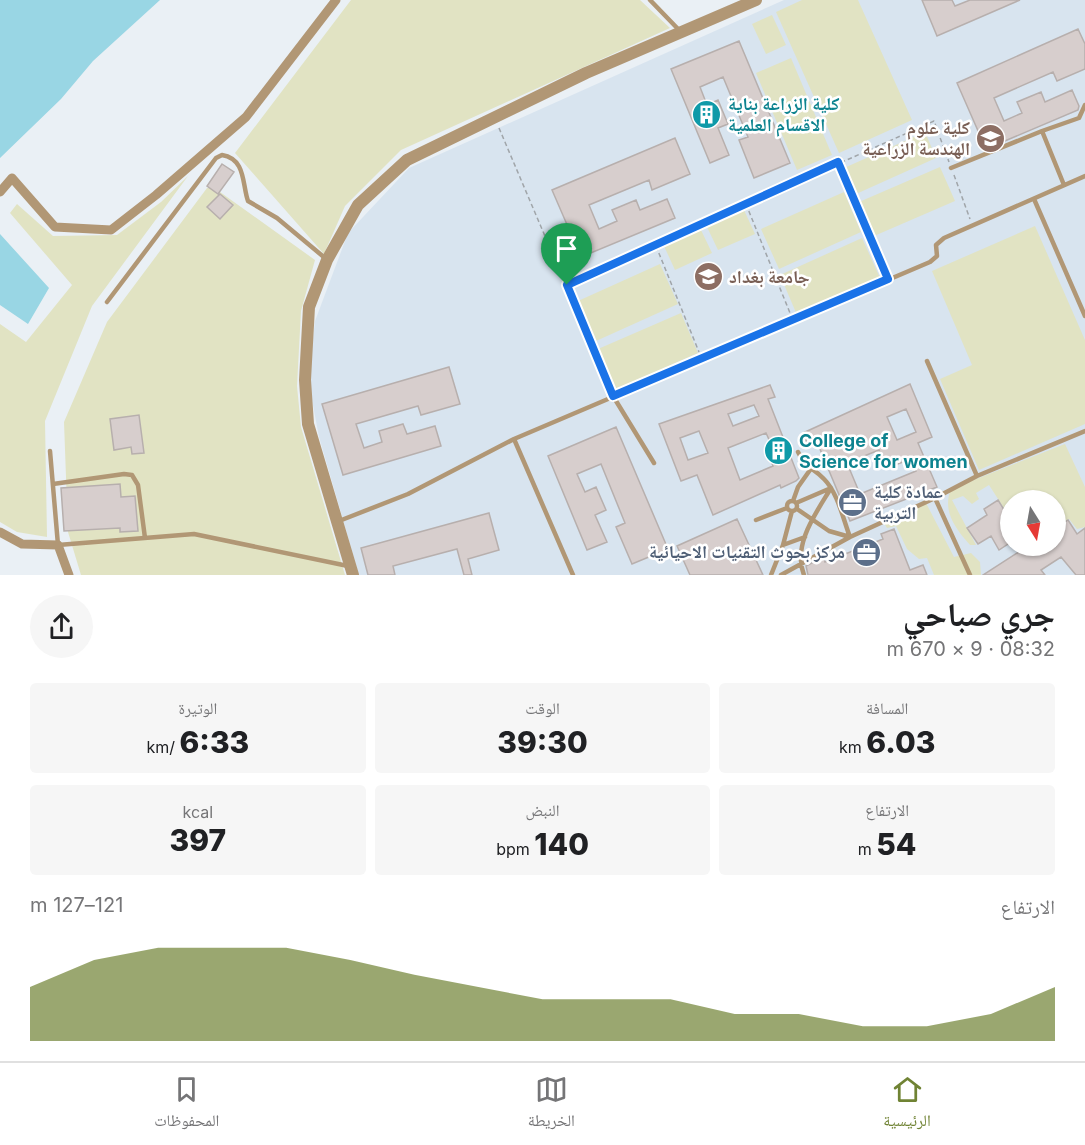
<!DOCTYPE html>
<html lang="ar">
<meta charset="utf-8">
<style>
body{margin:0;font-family:Inter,"Noto Naskh Arabic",sans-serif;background:#f6f6f6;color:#202124;direction:rtl;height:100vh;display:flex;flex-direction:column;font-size:22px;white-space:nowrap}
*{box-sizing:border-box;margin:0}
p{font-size:20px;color:#757577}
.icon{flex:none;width:33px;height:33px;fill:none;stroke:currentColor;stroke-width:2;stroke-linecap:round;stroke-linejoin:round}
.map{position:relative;height:575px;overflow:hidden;direction:ltr}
.details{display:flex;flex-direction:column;background:#fff;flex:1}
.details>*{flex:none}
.needle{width:39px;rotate:169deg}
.controls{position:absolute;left:1000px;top:490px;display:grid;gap:12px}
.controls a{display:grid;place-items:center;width:66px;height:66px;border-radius:50%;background:#fff;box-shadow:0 2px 4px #0004;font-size:30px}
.pin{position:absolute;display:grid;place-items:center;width:51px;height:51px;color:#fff;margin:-62px -26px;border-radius:50% 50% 50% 0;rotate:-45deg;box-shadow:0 0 6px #0007}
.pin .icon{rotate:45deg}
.round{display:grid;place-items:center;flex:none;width:63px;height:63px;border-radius:32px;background:#f6f6f6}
.summary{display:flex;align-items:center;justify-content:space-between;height:102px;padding:0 30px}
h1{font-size:33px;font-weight:800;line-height:45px}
.metrics{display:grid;grid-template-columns:repeat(3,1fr);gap:9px;height:102px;padding:6px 30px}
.metrics div{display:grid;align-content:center;border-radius:6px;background:#f6f6f6;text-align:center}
.metrics b{font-size:30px;font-weight:800}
.metrics small{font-size:16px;font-weight:400}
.metrics p{font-size:16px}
.chart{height:168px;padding:12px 30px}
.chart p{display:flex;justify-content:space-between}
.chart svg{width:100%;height:108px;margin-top:6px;fill:#708334;opacity:.7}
.dock{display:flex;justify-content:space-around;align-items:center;height:84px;border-top:2px solid #e0e0e0;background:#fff;font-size:16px;color:#757577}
.dock a{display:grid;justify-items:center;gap:3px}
.dock .active{color:#708334}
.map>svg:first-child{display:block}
.built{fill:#d8e4ef;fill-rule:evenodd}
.green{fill:#e1e3c3}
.water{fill:#99d6e4}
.building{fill:#d7cecd;stroke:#b7afad;stroke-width:1.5;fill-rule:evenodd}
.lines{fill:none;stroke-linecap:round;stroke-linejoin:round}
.path{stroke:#a0a5a9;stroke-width:1.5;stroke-dasharray:4.5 3;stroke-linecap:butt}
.service{stroke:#b19775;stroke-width:4.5}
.minor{stroke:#b19775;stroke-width:9}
.tertiary{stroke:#b19775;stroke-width:12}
.route-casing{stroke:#fff;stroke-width:12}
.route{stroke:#1a73e8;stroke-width:8}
.labels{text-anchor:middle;stroke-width:5;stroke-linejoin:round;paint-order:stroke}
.culture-label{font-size:18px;font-weight:bold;fill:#0d838f;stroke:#fff;text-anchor:start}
.education-label{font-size:18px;font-weight:bold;fill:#785e54;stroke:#fff;text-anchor:end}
.service-label{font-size:18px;font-weight:bold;fill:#4e5e75;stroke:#fff;text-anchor:start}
</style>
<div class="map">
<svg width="1085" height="575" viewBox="0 0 1085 575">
<rect width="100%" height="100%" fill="#eaf0f5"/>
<path class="built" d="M784 0H1085V575H359L319 437 308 379 315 321 348 233 409 168ZM1011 501H1056V546H1011Z"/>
<path class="green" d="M351 0H640L670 28 401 150 345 206 324 254 235 153Z
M802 0H858L912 120 839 153 776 12Z
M772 15 786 45 766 54 752 24Z
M791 58 832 155 797 170 756 73Z
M925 132 936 158 856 194 844 168Z
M940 167 955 201 874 236 859 202Z
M188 176 92 306 45 421 47 537 17 532 0 522V324L26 342 72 285 10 213 17 204 53 236 117 235 161 202Z
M213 187 315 260 301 311 297 386 301 427 345 575H81L68 532 64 422 107 322 207 188Z
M844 192 861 232 779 269 761 229Z
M744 210 755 234 718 250 707 227Z
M1035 226 1085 340V424L979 470 940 379 972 365 932 271Z
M701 230 712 253 675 270 664 246Z
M862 238 880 278 797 315 780 275Z
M660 264 678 304 596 341 578 301Z
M681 313 698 353 616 389 598 349Z
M1065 444 1085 487V527L1077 529 1069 519 1056 527V501H1011V519L989 485 976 493 979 499 972 504 963 496 952 500 976 545H970C955 528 942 511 951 489Z
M926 503 954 557 971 553 980 562 981 575H934L927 558 919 559 907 549 896 526 887 528 884 523Z"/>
<path class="water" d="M0 0H160L93 61 61 99 0 158Z
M0 234 49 288 28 324 0 305Z"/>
<path class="building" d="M922 0H952L955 6 970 0H1020L937 36Z
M1078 29 1085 44V69L1057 81 1053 72 994 98 1004 121 1022 113 1017 102 1041 92 1045 102 1072 90 1079 106 1078 110 986 149 957 83Z
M739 41 790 163 754 178 739 140 748 137 723 77 700 87 707 105 718 100 728 124 718 128 729 155 710 163 671 69Z
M675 138 690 174 652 190 649 180 589 205 599 229 617 221 612 210 636 200 640 210 667 199 675 218 581 257 552 190Z
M222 164 234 172 218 194 207 186Z
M220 194 233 205 220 219 207 207Z
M449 367 460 404 421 415 418 406 356 424 364 448 382 442 379 431 403 424 407 434 435 426 441 446 343 475 322 404Z
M910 384 932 437 918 443 937 487 850 521 817 442 808 445 803 433ZM906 409 916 432 897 440 887 417ZM879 450 887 468 911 459 916 471 860 494 847 463Z
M770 385 775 397 768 399 799 478 796 481 781 488 780 485 713 515 697 475 681 481 659 424ZM754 405 759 416 733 426 728 414ZM699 431 708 453 688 460 680 438ZM766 433 771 444 765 447 773 466 740 480 728 448Z
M139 415 144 453 132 454 131 447 114 450 110 419Z
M616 427 668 549 632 564 616 527 625 523 601 464 577 474 585 492 596 487 606 510 595 515 607 542 587 550 548 456Z
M120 484 121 497 135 496 138 531 120 532V528L64 531 61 488Z
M998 500 1011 521V542L999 550 991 536 978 544 967 528 987 515 984 509Z
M489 513 499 550 468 559 472 575H464L457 549 393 566 395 575H368L361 548Z
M737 519 763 575H690L677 546Z
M1068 520 1077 534 1085 528V575H1076L1061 557 1041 570 1045 575H983L1028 546H1056V528Z
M894 529 910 570 923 565 927 575H808L806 566 823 557 825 562 883 539 881 534Z"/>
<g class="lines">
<path class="path" d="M499 128 610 389
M838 162 886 273
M954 175 970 219
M746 204 790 313
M656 246 699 352
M567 285 934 121 949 162"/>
<path class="service" d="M650 0 679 30
M1042 131 1079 118 1085 105
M951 168 1042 131 1064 185
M1034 199 1085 316
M107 302 216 158 222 155C246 159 242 184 248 201L277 218 325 258
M927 361 977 476 935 498 970 575
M613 396 654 463
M514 439 573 575
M50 451 58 545 194 534 348 566
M798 452C808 471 812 466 824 479 838 493 843 519 850 537
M977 476 1085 431
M53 484 124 474 132 475 138 485 145 538
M787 506a5 5 0 1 1 10 0a5 5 0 1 1-10 0Z
M793 501 798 487 810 470
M796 503 831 488
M797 509 829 531 850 537
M756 520 787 508
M339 521 408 494 514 439 930 262 937 256 936 245 944 238 1085 176
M783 545 805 537
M771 575 783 545 792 511
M781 575 850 537 935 498
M804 575C792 545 816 513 831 488"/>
<path class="minor" d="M0 192 12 178 55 227 111 230 156 195 246 117 336 0
M0 532 22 544 58 545 69 575"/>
<path class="tertiary" d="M353 575 308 424 305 380 309 307 327 260 358 205 407 160 586 73 756 0"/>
</g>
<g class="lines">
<defs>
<path id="route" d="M838 162 888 279 613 396 567 285Z"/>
</defs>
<use href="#route" class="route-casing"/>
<use href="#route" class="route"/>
</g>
<defs>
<symbol id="building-disc" viewBox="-11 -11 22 22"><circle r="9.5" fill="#0f9aa8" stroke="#fff"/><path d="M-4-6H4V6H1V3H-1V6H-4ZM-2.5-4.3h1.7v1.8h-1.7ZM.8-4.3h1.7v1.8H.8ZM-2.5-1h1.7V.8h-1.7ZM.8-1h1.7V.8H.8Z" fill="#fff"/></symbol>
<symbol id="university-disc" viewBox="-11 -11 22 22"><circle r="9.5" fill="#8d6e63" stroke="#fff"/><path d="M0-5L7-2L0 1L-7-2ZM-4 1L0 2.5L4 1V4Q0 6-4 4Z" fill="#fff"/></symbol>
<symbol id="office-disc" viewBox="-11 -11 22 22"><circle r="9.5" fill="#5c6f8a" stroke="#fff"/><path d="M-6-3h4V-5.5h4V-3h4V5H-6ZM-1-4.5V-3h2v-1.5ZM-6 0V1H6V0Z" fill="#fff"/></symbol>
</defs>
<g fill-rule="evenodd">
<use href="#building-disc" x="690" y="98" width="33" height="33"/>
<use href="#university-disc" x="974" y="122" width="33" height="33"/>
<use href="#university-disc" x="692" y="260" width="33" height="33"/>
<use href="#building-disc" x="762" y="434" width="33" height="33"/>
<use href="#office-disc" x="836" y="486" width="33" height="33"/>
<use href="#office-disc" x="850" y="536" width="33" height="33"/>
</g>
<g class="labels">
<g class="culture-label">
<text x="728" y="110">كلية الزراعة بناية<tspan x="728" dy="21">الاقسام العلمية</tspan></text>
<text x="799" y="447">College of<tspan x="799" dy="21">Science for women</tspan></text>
</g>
<g class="education-label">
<text x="970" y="134">كلية علوم<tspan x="970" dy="21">الهندسة الزراعية</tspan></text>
<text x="729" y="283" text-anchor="start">جامعة بغداد</text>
</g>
<g class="service-label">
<text x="874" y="498">عمادة كلية<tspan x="874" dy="21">التربية</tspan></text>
<text x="845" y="558" text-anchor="end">مركز بحوث التقنيات الاحيائية</text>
</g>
</g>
</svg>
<div class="controls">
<a><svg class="needle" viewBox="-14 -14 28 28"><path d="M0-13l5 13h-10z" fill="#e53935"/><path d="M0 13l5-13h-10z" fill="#757577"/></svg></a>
</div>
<div class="pin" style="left:567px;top:285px;background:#1e9e55"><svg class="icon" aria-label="arrive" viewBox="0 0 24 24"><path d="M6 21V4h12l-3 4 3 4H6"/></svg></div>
</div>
<section class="details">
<div class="summary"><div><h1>جري صباحي</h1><p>08:32 · 9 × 670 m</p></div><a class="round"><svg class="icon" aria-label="share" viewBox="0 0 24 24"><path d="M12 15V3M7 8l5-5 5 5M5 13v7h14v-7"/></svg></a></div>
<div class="metrics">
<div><p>المسافة</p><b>6.03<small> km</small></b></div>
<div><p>الوقت</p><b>39:30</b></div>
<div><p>الوتيرة</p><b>6:33<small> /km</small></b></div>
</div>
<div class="metrics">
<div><p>الارتفاع</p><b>54<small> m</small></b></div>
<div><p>النبض</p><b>140<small> bpm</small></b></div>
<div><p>kcal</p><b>397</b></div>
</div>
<div class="chart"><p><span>الارتفاع</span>121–127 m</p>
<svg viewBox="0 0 160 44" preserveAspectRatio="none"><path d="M0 44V22L10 11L20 6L30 6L40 6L50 11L60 17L70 22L80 27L90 27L100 27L110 33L120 33L130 38L140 38L150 33L160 22V44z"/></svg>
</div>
</section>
<nav class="dock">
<a class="active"><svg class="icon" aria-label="home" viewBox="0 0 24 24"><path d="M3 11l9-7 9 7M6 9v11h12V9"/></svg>الرئيسية</a>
<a><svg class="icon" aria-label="map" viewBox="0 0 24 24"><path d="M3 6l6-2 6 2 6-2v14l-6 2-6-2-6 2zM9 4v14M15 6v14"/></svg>الخريطة</a>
<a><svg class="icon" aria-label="saved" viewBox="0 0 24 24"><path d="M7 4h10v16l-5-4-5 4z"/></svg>المحفوظات</a>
</nav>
